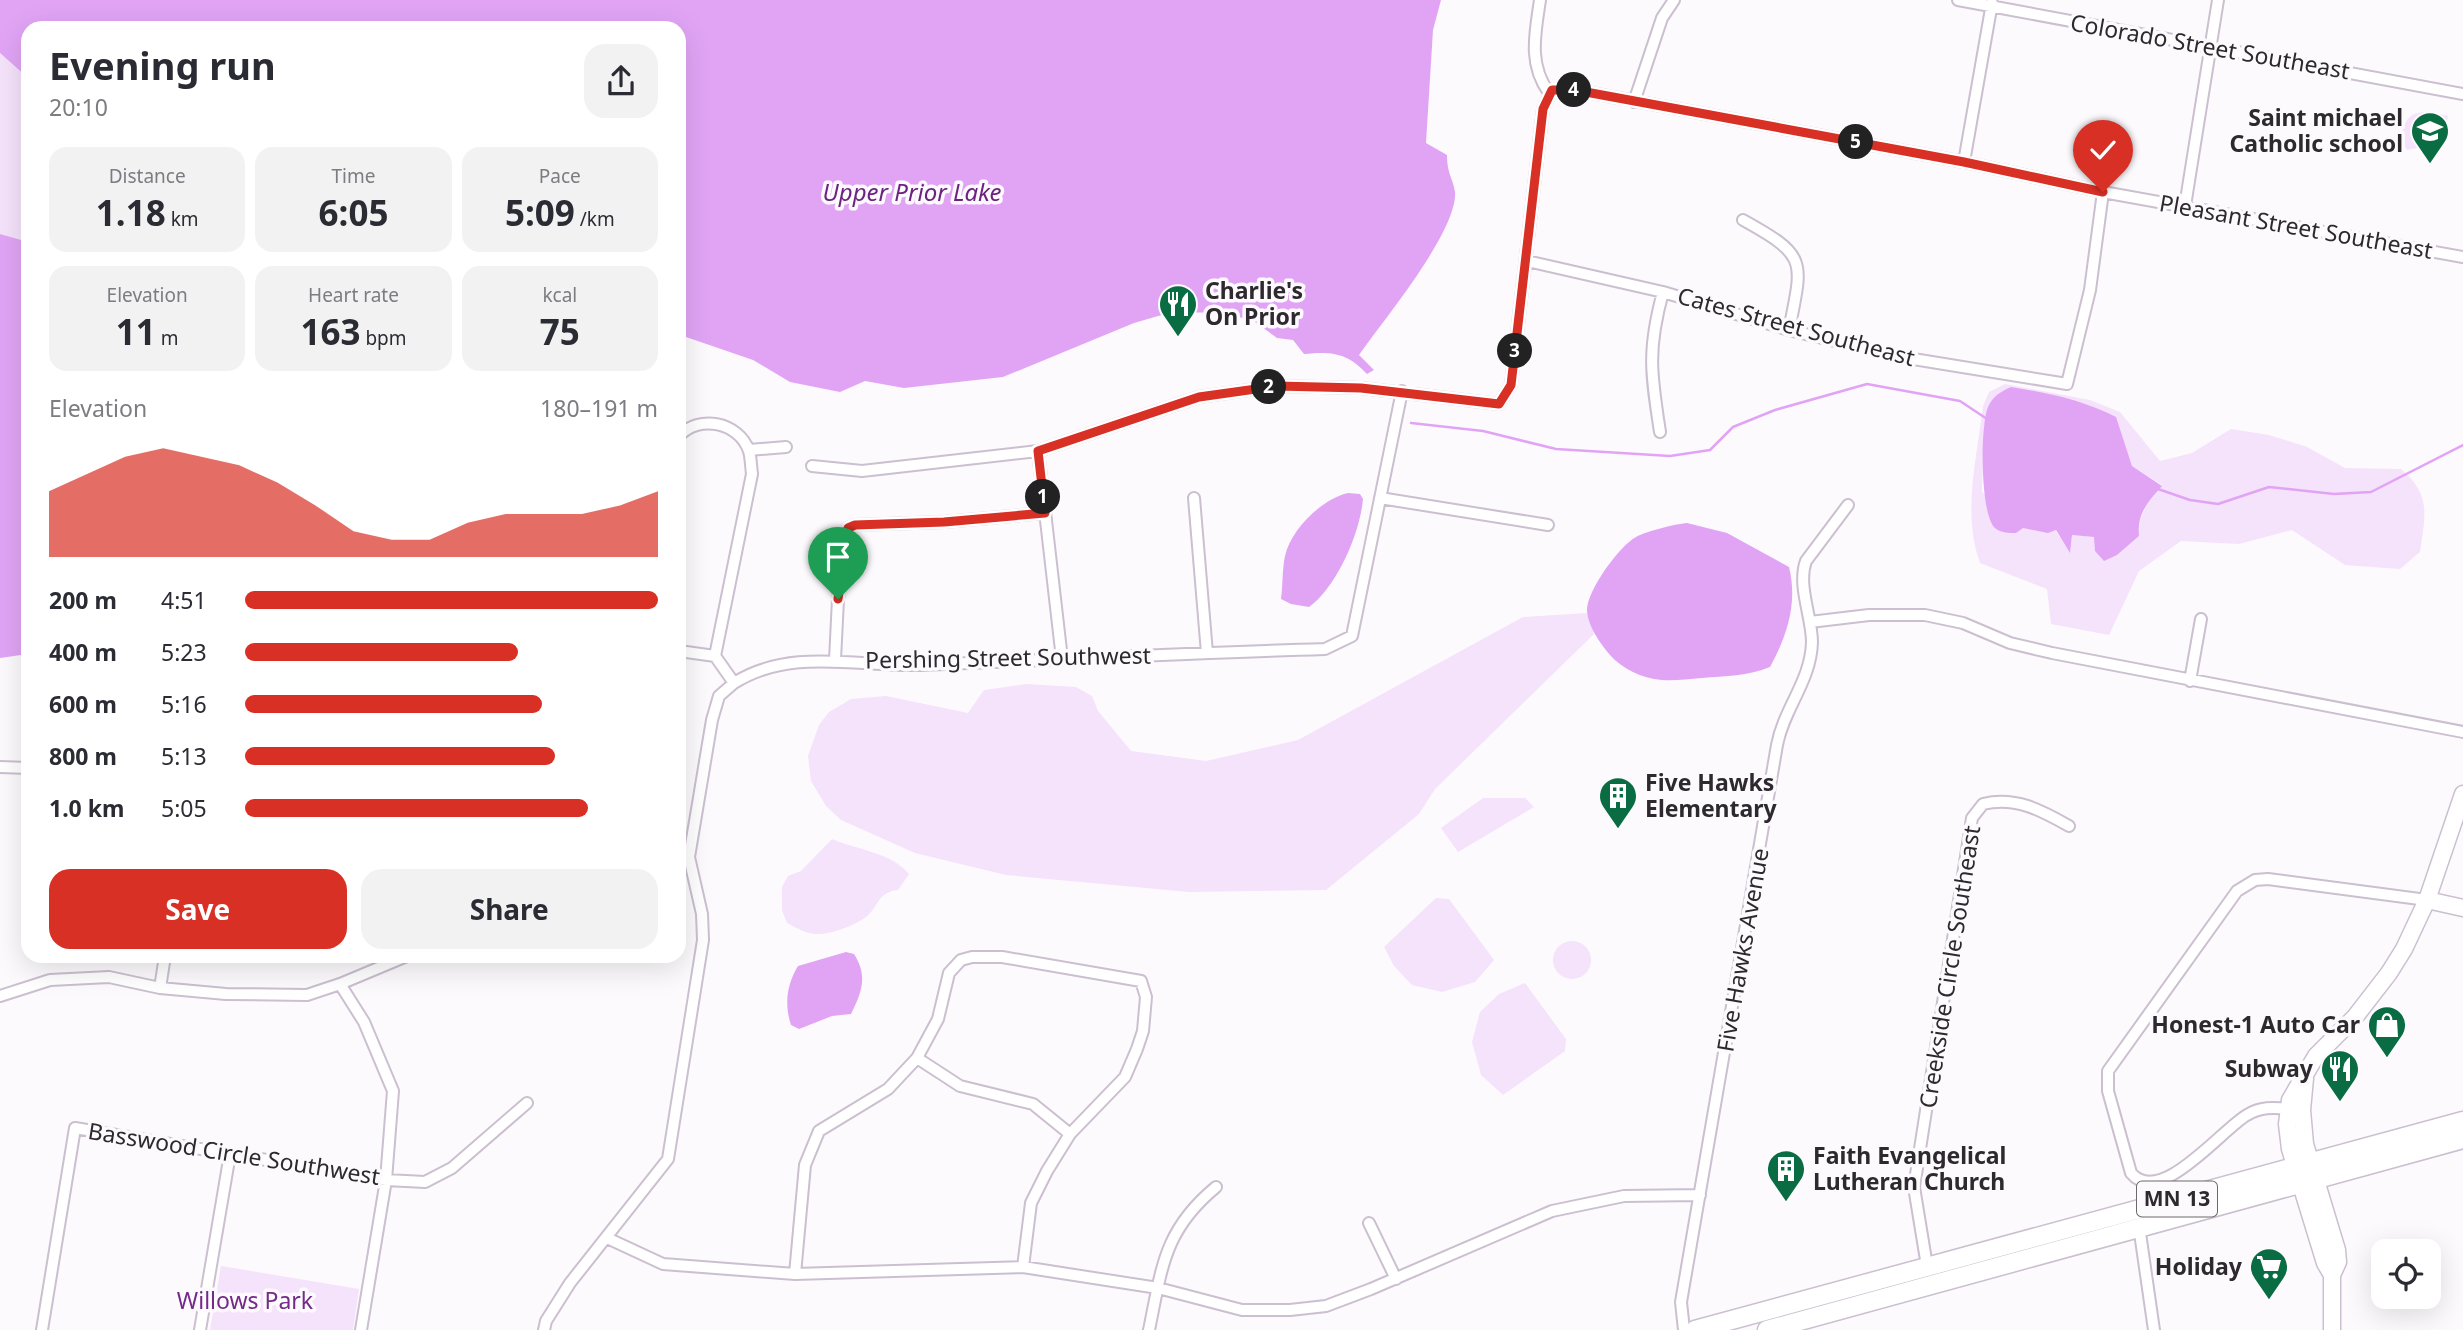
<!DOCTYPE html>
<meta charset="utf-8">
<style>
body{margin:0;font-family:"Noto Sans",sans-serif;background:#f2f2f3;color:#2b2b33;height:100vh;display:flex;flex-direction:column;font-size:26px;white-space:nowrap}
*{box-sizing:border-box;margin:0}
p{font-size:23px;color:#7c7c81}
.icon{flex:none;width:38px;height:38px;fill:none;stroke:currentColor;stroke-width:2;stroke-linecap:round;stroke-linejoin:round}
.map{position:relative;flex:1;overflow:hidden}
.panel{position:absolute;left:21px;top:21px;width:665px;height:942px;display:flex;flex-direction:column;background:#fff;border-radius:21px;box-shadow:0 7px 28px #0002}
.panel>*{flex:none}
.fabs{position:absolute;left:2371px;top:1239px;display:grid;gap:14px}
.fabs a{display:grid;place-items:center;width:70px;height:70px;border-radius:14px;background:#fff;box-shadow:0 7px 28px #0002;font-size:35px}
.pin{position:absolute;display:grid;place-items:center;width:60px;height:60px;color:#fff;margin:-72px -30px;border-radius:50% 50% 50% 0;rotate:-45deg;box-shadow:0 0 7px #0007}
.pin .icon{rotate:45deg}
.km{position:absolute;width:35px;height:35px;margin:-18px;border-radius:50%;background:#222;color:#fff;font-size:19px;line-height:35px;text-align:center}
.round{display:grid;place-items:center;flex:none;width:74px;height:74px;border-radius:21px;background:#f2f2f3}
.summary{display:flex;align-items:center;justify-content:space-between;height:119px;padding:0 28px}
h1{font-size:38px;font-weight:700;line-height:52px}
.metrics{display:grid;grid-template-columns:repeat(3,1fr);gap:10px;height:119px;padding:7px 28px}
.metrics div{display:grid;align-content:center;border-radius:18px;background:#f2f2f3;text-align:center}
.metrics b{font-size:35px;font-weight:700}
.metrics small{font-size:19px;font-weight:400}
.metrics p{font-size:19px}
.chart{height:196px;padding:14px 28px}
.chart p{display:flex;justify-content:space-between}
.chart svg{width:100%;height:126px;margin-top:7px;fill:#d93025;opacity:.7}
.button{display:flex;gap:14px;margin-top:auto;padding:14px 28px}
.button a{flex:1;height:80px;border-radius:21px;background:#d93025;color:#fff;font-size:28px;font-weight:700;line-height:80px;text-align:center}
.button a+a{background:#f2f2f3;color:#2b2b33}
ul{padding:0 28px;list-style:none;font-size:23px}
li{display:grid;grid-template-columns:112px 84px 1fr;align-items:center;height:52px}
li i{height:18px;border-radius:9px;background:#d93025}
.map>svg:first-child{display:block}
.green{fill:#f5e2fb;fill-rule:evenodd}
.water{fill:#e1a4f5}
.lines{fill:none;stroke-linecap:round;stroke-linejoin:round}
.stream{stroke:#e1a4f5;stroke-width:2.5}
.street-casing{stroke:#cbbfd0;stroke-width:14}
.secondary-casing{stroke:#cbbfd0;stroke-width:19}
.primary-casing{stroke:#cbbfd0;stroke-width:21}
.street{stroke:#fff;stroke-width:10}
.secondary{stroke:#fff;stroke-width:16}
.primary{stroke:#fff;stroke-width:18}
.route-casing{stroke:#fff;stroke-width:14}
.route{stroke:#d93025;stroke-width:9}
.labels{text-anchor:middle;stroke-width:7;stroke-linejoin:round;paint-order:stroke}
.shield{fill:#fdfafe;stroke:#6c686d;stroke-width:2}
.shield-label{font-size:21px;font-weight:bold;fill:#2e292f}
.street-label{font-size:23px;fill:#2e292f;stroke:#fdfafe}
.poi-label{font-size:23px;font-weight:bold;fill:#2e292f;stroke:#fdfafe;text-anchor:end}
.park-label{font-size:23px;fill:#732a88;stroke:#fdfafe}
.water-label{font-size:24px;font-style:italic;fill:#6b2280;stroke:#fdfafe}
</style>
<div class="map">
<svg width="2463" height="1330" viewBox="0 0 2463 1330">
<rect width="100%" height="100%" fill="#fdfafe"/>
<path class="green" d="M0 53 28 78 26 243 0 234Z
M2430 112 2448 116 2443 143 2407 150 2400 139C2405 119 2409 111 2430 112Z
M2005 384 2090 400 2120 412 2160 461 2192 453 2231 429 2269 435 2307 447 2345 468 2401 469C2432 495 2425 516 2420 552L2400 569 2345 565 2292 530 2239 544 2181 541 2139 571 2109 635 2051 624 2047 589 1980 563C1962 513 1977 458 1983 406L1989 392ZM1984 424 2129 456 2132 466 2162 485C2149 502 2138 513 2139 536L2117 555 2094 537 2072 535 2070 552 2055 530 2023 528 1982 492Z
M1587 613 1594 634 1435 789 1419 814 1326 890 1189 892 1006 875 915 853 841 820 826 806 811 781 808 756 819 725 829 712 851 699 886 696 968 713 984 690 1026 684 1076 687 1092 696 1098 711 1131 751 1206 761 1298 740 1523 617Z
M1483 798H1525L1534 807 1458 852 1441 828Z
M832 839C857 850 891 852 909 874L898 890C877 892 879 907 866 917 856 925 831 934 819 934 807 935 797 928 787 923L782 910V887L788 876 801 871Z
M1436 898 1449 899 1494 960 1475 982 1442 992 1412 985 1394 966 1384 947Z
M1553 960a19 19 0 1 1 38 0a19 19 0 1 1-38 0Z
M1525 983 1566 1039 1565 1051 1503 1095 1481 1075 1472 1042 1480 1012 1499 994Z
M221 1266 359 1289 353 1330H210Z"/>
<path class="water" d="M0 0H1441L1433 30 1426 143 1447 155C1447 174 1453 178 1455 192 1458 231 1382 322 1359 355L1374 370 1367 374C1348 353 1332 351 1304 354L1293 340 1277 338 1255 322 1226 313 1172 312 1134 323 1003 377 904 388 865 381 840 392 790 382 753 360 686 337 679 338V28H28V78L0 53Z
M0 234 28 242V654L0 658Z
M2011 387C2049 393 2082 400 2116 417L2132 466 2162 486C2148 502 2137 513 2139 536L2117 555 2104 561 2095 551 2094 537 2072 535 2070 553 2056 530 2048 533 2023 528 2016 533C2009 533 2001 533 1995 528 1980 515 1980 426 1988 407 1993 396 2000 392 2011 387Z
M1348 493 1360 494 1363 499C1360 533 1337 587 1309 607L1291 604 1281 599C1283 585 1282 570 1285 556 1291 529 1322 499 1348 493Z
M1687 523 1727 533 1789 567C1798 603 1787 636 1770 667 1748 676 1725 676 1702 678 1685 679 1671 682 1654 679 1634 675 1617 665 1605 649 1597 638 1588 625 1587 611 1586 592 1619 546 1636 537 1647 531 1675 524 1687 523Z
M846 952 854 954C868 976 862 992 851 1014L832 1016 799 1029 791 1025C784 1004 787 984 798 966Z"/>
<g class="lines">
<path class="stream" d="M1411 423 1483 431 1556 449 1670 456 1710 450 1733 427 1775 410 1867 384 1960 401 1987 419
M2158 489 2190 500 2218 504 2269 487 2334 494 2371 492 2463 445"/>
<defs>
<path id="street" d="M1540 0C1535 34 1528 64 1549 93
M1958 0 2463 94
M1634 102 1662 18 1674 0
M1964 162 1992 3
M2185 206 2218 0
M1743 220C1808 256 1803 260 1789 330
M1527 261 1663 292 1789 330 1901 357 2067 384 2090 290 2103 192
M1660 432C1651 374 1647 350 1663 292
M679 436C699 414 739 422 749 451 751 458 751 467 752 474L715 656
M749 450 786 447
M1038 451 1062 659
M812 466 862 471 1038 451 1199 397 1277 386 1361 388 1499 404 1511 385 1543 109 1552 90H1575L1964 162 2103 192 2463 257
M1194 498 1207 653
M1380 498 1548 525
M1810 622 1869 615H1925L1963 623 2010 643 2052 653 2463 732
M679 651 715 656 734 683C791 647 858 667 921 665 1055 660 1190 653 1325 649L1352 636 1402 391
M835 660 838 599 848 528 855 525 944 522 1045 513
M2190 681 2201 619
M0 767 28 768
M340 984 364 1022 393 1091 386 1180 361 1330
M160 988 165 956
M0 996 50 980 109 977 160 988 226 994 307 995 340 984 407 956
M917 1058 960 1086 1033 1104 1070 1134
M2288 1109C2273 1107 2260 1107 2247 1115 2222 1129 2160 1208 2131 1173L2108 1091V1071L2237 891 2255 880 2268 879 2427 900
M1369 1223 1396 1279
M2139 1226 2154 1330
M607 1238 663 1264 795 1274 1023 1267 1158 1288 1242 1310H1290L1326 1306 1371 1289 1552 1211 1624 1196 1700 1195
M1927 1266 1914 1187 1972 818 1983 804C2015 796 2041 810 2069 826
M795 1274 805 1165 819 1131 888 1089 917 1058 938 1019 949 973 961 960 972 957H1002L1141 981 1146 997 1143 1031 1137 1049 1125 1077 1070 1134 1047 1171 1031 1203 1023 1267
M42 1330 75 1128 386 1180 425 1182 452 1168 527 1103
M200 1330 230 1154
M544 1330 546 1321 570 1283 668 1159 703 940 702 914 689 857 712 720 719 696 734 683
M1149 1330C1162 1267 1164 1230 1216 1187
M1684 1330 1681 1302 1777 745C1784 708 1811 681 1812 642 1812 617 1797 585 1806 561L1848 505"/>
<path id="secondary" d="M2427 900 2463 908
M2305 1078 2302 1110 2305 1144 2337 1250 2338 1262 2332 1275
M2332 1330V1275L2325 1263 2290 1149 2287 1124 2290 1100 2316 1056 2355 1017 2389 973 2404 949 2427 900 2463 794"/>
<path id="primary" d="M1695 1330 2463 1121
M1767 1330 2463 1139"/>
</defs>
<use href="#street" class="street-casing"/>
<use href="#secondary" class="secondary-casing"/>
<use href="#primary" class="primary-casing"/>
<use href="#street" class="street"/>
<use href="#secondary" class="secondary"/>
<use href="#primary" class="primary"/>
</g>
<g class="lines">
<defs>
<path id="route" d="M838 599 848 528 855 525 944 522 1045 513 1038 451 1199 397 1277 386 1361 388 1499 404 1511 385 1543 109 1552 90H1575L1964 162 2103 192"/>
</defs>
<use href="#route" class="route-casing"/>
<use href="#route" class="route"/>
</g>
<defs>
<symbol id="school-pin" viewBox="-11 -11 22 30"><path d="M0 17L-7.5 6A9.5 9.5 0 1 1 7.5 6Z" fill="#0a6c42" stroke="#fdfafe"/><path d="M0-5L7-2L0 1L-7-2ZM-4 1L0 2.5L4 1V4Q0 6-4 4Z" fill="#fff"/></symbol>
<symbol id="restaurant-pin" viewBox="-11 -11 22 30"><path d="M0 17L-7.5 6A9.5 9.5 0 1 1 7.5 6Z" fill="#0a6c42" stroke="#fdfafe"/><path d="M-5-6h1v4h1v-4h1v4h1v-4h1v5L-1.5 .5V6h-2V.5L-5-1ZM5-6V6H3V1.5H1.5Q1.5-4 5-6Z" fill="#fff"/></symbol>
<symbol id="building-pin" viewBox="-11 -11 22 30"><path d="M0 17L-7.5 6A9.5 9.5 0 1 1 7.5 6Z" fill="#0a6c42" stroke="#fdfafe"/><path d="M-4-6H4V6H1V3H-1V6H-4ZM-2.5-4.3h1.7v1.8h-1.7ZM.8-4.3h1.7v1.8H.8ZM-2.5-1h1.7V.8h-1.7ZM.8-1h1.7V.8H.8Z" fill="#fff"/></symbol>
<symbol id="shop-pin" viewBox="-11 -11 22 30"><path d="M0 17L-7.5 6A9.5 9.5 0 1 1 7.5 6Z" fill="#0a6c42" stroke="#fdfafe"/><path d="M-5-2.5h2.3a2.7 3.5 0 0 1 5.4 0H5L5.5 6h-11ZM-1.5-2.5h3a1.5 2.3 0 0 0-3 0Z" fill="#fff"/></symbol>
<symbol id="supermarket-pin" viewBox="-11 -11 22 30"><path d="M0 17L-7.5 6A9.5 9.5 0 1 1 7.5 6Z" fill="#0a6c42" stroke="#fdfafe"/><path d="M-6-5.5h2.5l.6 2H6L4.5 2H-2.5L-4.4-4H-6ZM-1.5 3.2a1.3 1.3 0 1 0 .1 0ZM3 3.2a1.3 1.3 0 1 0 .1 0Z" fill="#fff"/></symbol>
</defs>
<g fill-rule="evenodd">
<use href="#school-pin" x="2408" y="109" width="44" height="60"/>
<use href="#restaurant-pin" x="1156" y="282" width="44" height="60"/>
<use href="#building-pin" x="1596" y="774" width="44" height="60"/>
<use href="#shop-pin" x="2365" y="1003" width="44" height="60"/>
<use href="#restaurant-pin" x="2318" y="1047" width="44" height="60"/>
<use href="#building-pin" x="1764" y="1147" width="44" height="60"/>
<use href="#supermarket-pin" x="2247" y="1245" width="44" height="60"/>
</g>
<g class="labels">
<rect class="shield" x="2137" y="1181.5" width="80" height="35" rx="5"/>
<g class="shield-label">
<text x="2177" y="1206">MN 13</text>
</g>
<g class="street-label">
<text transform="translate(2210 47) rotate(10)" y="8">Colorado Street Southeast</text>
<text transform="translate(2296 227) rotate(10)" y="8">Pleasant Street Southeast</text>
<text transform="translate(1796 327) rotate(15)" y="8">Cates Street Southeast</text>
<text transform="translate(1008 658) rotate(-1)" y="8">Pershing Street Southwest</text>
<text transform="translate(1743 950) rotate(-80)" y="8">Five Hawks Avenue</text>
<text transform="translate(1950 967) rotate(-81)" y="8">Creekside Circle Southeast</text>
<text transform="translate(234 1154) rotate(9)" y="8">Basswood Circle Southwest</text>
</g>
<g class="poi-label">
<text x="2403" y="126">Saint michael<tspan x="2403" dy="26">Catholic school</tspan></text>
<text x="1205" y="299" text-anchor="start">Charlie's<tspan x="1205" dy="26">On Prior</tspan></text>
<text x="1645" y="791" text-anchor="start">Five Hawks<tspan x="1645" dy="26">Elementary</tspan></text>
<text x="2360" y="1033">Honest-1 Auto Car</text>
<text x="2313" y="1077">Subway</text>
<text x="1813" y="1164" text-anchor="start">Faith Evangelical<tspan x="1813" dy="26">Lutheran Church</tspan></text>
<text x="2242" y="1275">Holiday</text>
</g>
<g class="park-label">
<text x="245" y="1309">Willows Park</text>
</g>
<g class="water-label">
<text x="912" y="201">Upper Prior Lake</text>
</g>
</g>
</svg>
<div class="fabs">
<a><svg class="icon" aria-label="locate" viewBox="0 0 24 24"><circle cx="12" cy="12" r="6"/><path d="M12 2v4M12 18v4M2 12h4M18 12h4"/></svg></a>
</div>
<div class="pin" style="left:838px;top:599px;background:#1e9e55"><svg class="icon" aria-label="arrive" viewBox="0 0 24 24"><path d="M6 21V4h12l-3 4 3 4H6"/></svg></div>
<div class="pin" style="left:2103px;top:192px;background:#d93025"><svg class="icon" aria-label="check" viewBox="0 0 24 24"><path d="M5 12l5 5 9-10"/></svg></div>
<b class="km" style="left:1043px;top:497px">1</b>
<b class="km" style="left:1269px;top:387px">2</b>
<b class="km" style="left:1515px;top:351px">3</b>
<b class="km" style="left:1574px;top:90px">4</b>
<b class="km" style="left:1856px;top:142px">5</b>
<section class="panel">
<div class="summary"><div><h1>Evening run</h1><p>20:10</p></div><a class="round"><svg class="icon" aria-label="share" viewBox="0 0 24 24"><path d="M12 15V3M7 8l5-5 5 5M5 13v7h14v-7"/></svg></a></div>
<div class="metrics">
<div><p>Distance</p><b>1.18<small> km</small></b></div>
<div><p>Time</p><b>6:05</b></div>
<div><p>Pace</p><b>5:09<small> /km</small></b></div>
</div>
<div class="metrics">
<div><p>Elevation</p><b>11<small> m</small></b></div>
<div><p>Heart rate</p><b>163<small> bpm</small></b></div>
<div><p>kcal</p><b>75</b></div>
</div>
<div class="chart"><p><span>Elevation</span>180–191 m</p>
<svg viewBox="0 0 160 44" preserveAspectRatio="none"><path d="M0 44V21L10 15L20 9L30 6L40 9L50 12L60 18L70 26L80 35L90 38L100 38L110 32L120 29L130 29L140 29L150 26L160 21V44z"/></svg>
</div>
<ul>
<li><b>200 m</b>4:51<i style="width:100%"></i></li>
<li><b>400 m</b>5:23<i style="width:66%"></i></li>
<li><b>600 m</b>5:16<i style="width:72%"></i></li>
<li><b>800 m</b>5:13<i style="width:75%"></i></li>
<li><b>1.0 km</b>5:05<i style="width:83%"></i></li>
</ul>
<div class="button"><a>Save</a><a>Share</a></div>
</section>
</div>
